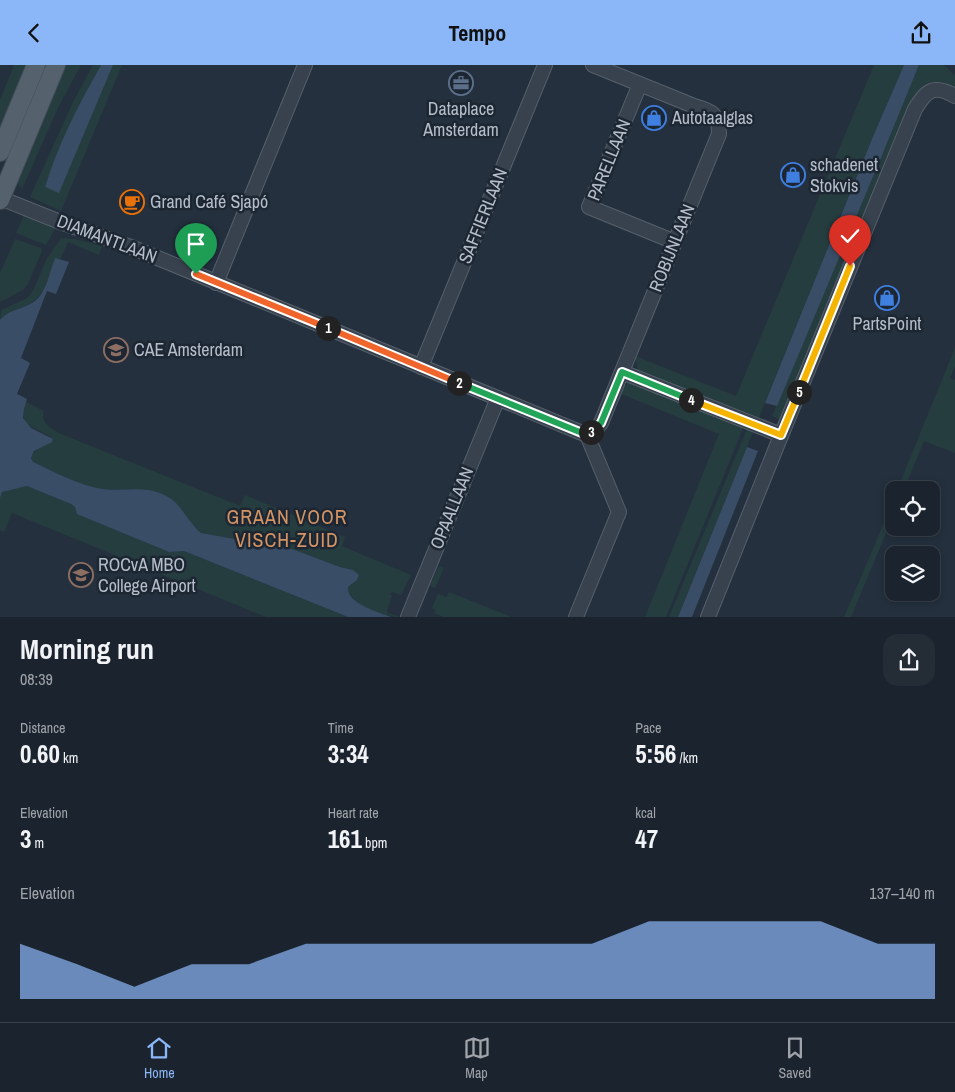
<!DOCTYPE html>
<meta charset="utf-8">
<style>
body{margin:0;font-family:"Archivo Narrow",sans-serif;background:#242c36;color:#f1f3f6;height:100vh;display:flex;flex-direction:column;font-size:19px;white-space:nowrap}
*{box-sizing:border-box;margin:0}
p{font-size:16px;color:#a0a4aa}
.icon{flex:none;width:28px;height:28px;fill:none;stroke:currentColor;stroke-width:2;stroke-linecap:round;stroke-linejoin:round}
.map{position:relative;height:552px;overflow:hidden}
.sheet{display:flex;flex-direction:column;background:#1b242e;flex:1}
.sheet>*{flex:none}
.controls{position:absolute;left:885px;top:416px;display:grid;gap:10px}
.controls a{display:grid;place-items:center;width:55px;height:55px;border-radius:10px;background:#1b242e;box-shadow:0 2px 8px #0003,0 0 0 1px #39414a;font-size:25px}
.pin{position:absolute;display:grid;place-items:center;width:42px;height:42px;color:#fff;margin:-51px -21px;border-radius:50% 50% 50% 0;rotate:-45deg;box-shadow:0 0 5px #0007}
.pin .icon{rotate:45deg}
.km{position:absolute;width:25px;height:25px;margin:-12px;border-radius:50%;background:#222;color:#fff;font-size:14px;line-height:25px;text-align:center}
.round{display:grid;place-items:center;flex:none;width:52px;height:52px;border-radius:15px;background:#242c36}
.summary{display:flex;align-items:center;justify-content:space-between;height:85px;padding:0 20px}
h1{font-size:28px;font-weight:700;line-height:38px}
.metrics{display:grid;grid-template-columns:repeat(3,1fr);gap:8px;height:85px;padding:5px 20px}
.metrics div{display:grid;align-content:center}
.metrics b{font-size:25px;font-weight:700}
.metrics small{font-size:14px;font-weight:400}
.metrics p{font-size:14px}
.chart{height:140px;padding:10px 20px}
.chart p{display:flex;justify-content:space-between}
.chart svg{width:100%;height:90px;margin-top:5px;fill:#8bb6f7;opacity:.7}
header{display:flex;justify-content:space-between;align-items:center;height:65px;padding:0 20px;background:#8bb6f7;color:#111;font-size:22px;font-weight:700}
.tab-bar{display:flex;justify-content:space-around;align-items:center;height:70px;border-top:1px solid #39414a;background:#1b242e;font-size:14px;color:#a0a4aa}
.tab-bar a{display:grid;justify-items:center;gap:2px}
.tab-bar .active{color:#8bb6f7}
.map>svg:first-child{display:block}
.green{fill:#263d3f}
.water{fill:#3a4d67}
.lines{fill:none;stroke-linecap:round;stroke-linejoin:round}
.minor-casing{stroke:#56606c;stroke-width:16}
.major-casing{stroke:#414b57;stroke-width:20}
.minor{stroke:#38424e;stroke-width:14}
.major{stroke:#56616e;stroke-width:18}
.split-1-casing{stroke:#fff;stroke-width:10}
.split-2-casing{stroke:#fff;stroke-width:10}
.split-3-casing{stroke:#fff;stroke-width:10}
.split-4-casing{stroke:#fff;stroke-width:10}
.split-5-casing{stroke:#fff;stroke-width:10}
.split-6-casing{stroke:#fff;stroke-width:10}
.split-1{stroke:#f0652b;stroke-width:6}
.split-2{stroke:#f0652b;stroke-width:6}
.split-3{stroke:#22a559;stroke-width:6}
.split-4{stroke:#22a559;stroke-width:6}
.split-5{stroke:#f5b400;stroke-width:6}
.split-6{stroke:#f5b400;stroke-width:6}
.labels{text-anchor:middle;stroke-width:5;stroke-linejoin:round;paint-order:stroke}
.poi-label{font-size:18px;fill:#b4bdc9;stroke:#1d2733;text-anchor:start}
.street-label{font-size:18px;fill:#b4bdc9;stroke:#1d2733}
.quarter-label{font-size:20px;letter-spacing:1px;fill:#d49464;stroke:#1d2733}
</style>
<header><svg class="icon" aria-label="back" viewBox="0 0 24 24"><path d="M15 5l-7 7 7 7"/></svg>Tempo<svg class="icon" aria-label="share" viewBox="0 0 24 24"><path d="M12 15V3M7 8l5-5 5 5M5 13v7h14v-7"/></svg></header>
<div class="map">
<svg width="955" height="552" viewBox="0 0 955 552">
<rect width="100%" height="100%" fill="#24303e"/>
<path class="green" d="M14 0H28L0 67V35Z
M61 0H81L58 43 22 124 18 119 17 113Z
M93 0H101C79 40 59 78 45 122L59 127 113 0H122L61 146 30 132 73 37Z
M874 0H904L874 69 678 552H669L752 352 638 305 635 291 736 331Z
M919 0H944L955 10V26C942 13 934 15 920 24L785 351 779 354 772 351 885 83Z
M24 150 55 164 46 180 16 168Z
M61 173 75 174 102 181 99 190 68 177 60 195 55 194C50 206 46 228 34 236 24 244 9 244 0 255L1 245 27 233 33 226 46 195Z
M15 174 41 183 42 186 28 219 23 225 0 237V208Z
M955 283V301L950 313 955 315V388L924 376 904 425H897Z
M628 318H633L744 361 666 552H645L719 369 619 328Z
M26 337 44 346C40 359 51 363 61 369L240 441 245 430 345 472 342 481 411 510 401 530 392 527 390 529 392 531 387 545 388 548 401 552C384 552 356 543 348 526V522L357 515 358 510 353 505 340 502 292 484 201 468C189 458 182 441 170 433 148 419 125 427 102 424 78 420 55 407 33 397L31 393C34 383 45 382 53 374 38 361 16 364 26 337Z
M27 421 71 439 75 442 78 449 169 487 184 486 348 552H266L12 448 4 467 0 465V433L2 427Z
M894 434V449L851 552H844Z
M439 501 444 503 435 523 430 521Z
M449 527 454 529 511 552H443L434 548 436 545 432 543 438 529 446 532Z"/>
<path class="water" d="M101 0H113L59 128 45 122C59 77 78 41 101 0Z
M904 0H919L885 83 777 341 765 338 874 69Z
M55 193 69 197 56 229 47 226 21 293 30 298 17 329 27 334 24 344 23 353 31 363 53 374 52 377 34 386 31 393 33 397C55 407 78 420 102 424 125 427 148 419 170 433 182 441 189 458 201 468L292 484 340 502 353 505 359 510 357 515 348 522C346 538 378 547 391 552H348L184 486 169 487 77 449 75 442 71 439 27 421 2 427 0 433V255C9 244 24 244 35 236 46 228 50 206 55 193Z
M747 382 758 386 692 552H678Z"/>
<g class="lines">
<defs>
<path id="minor" d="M640 19 589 142 675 177
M0 133 60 157 131 182 587 370 619 447 576 552
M216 218 305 0
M421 302 545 0
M622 307 781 370
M587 370 595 365 601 358 719 69C719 49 712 46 694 41L593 0
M408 552 498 333
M708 552 776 383 915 44C927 25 933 19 955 31"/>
<path id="major" d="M0 87 36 0
M0 135 56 0"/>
</defs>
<use href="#minor" class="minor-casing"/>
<use href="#major" class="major-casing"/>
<use href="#minor" class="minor"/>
<use href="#major" class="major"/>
</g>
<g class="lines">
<defs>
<path id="split-1" d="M196 209 328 263"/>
<path id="split-2" d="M328 263 459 318"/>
<path id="split-3" d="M459 318 587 370 591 367"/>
<path id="split-4" d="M591 367 601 358 622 307 691 335"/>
<path id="split-5" d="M691 335 781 370 799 327"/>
<path id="split-6" d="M799 327 850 201"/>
</defs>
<use href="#split-1" class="split-1-casing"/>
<use href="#split-2" class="split-2-casing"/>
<use href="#split-3" class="split-3-casing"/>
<use href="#split-4" class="split-4-casing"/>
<use href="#split-5" class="split-5-casing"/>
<use href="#split-6" class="split-6-casing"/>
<use href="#split-1" class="split-1"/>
<use href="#split-2" class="split-2"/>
<use href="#split-3" class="split-3"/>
<use href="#split-4" class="split-4"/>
<use href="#split-5" class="split-5"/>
<use href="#split-6" class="split-6"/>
</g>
<defs>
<symbol id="office-ring" viewBox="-11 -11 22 22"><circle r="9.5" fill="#1d2733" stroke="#5c6f8a" stroke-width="1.5"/><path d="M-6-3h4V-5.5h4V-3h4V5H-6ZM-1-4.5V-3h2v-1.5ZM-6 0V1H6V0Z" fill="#5c6f8a"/></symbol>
<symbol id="shop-ring" viewBox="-11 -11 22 22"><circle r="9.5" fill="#1d2733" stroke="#3f7fe0" stroke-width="1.5"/><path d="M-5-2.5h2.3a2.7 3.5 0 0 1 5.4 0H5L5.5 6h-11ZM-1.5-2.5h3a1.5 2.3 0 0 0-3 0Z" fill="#3f7fe0"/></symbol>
<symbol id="cafe-ring" viewBox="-11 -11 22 22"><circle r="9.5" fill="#1d2733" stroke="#e8710a" stroke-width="1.5"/><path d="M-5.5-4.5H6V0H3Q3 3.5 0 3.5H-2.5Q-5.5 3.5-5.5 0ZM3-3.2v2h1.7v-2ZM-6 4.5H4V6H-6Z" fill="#e8710a"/></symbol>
<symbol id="school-ring" viewBox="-11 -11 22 22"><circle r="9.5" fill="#1d2733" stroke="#8d6e63" stroke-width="1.5"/><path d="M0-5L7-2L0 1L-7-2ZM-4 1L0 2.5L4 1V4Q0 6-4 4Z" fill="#8d6e63"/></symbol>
<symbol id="university-ring" viewBox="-11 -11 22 22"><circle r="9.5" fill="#1d2733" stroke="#8d6e63" stroke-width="1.5"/><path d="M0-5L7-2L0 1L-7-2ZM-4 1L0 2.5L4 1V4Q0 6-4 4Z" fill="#8d6e63"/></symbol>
</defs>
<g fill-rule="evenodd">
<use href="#office-ring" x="447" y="4" width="28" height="28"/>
<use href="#shop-ring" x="640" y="39" width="28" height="28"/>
<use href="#shop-ring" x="779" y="96" width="28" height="28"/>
<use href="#cafe-ring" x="118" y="123" width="28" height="28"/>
<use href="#shop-ring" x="873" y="219" width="28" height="28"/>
<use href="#school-ring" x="102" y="271" width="28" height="28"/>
<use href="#university-ring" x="67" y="496" width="28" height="28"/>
</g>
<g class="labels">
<g class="poi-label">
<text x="461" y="50" text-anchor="middle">Dataplace<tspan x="461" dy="21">Amsterdam</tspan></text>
<text x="672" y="59">Autotaalglas</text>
<text x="810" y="106">schadenet<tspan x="810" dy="21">Stokvis</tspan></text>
<text x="150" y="143">Grand Café Sjapó</text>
<text x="887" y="265" text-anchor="middle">PartsPoint</text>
<text x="134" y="291">CAE Amsterdam</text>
<text x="98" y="506">ROCvA MBO<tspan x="98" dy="21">College Airport</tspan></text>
</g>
<g class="street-label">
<text transform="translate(609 95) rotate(-68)" y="6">PARELLAAN</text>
<text transform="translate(483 151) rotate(-68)" y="6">SAFFIERLAAN</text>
<text transform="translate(107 174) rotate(21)" y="6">DIAMANTLAAN</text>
<text transform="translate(672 183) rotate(-68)" y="6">ROBIJNLAAN</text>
<text transform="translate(452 443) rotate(-68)" y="6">OPAALLAAN</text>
</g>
<g class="quarter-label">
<text x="287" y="459">GRAAN VOOR<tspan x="287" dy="23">VISCH-ZUID</tspan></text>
</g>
</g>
</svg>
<div class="controls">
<a><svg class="icon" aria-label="locate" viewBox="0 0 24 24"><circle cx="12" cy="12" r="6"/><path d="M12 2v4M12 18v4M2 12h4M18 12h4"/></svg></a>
<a><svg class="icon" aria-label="layers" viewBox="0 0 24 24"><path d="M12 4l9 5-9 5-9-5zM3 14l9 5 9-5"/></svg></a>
</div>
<div class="pin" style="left:196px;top:209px;background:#1e9e55"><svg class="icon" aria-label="arrive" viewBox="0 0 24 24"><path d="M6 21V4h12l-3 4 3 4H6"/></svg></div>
<div class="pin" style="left:850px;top:201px;background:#d93025"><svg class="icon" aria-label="check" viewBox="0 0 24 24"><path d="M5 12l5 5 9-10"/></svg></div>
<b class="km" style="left:328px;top:263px">1</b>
<b class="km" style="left:459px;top:318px">2</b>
<b class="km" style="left:591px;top:367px">3</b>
<b class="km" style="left:691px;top:335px">4</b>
<b class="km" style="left:799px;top:327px">5</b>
</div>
<section class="sheet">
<div class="summary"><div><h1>Morning run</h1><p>08:39</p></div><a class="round"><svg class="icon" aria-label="share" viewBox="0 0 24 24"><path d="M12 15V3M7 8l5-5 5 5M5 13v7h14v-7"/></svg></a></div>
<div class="metrics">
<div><p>Distance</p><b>0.60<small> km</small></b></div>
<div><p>Time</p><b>3:34</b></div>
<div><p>Pace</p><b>5:56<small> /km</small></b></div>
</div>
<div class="metrics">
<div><p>Elevation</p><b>3<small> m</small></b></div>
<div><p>Heart rate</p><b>161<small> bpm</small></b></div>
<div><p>kcal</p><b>47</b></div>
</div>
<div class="chart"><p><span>Elevation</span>137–140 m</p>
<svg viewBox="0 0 160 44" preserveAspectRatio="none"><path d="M0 44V17L10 27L20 38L30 27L40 27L50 17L60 17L70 17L80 17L90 17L100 17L110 6L120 6L130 6L140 6L150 17L160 17V44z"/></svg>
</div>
</section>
<nav class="tab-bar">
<a class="active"><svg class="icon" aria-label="home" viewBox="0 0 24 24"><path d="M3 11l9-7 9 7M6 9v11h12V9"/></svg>Home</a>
<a><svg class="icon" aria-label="map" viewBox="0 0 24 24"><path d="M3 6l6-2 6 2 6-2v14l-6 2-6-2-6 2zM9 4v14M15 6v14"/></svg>Map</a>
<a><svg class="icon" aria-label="saved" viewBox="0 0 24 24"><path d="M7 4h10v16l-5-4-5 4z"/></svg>Saved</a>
</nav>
